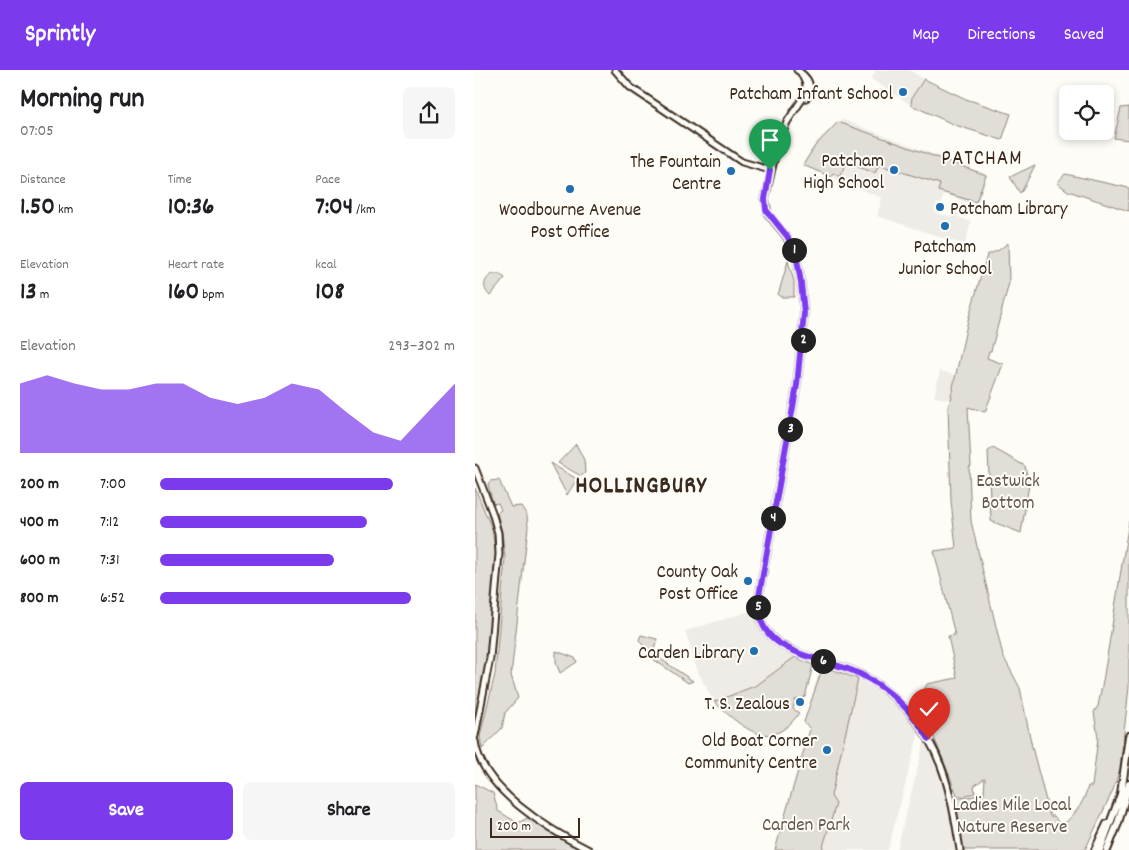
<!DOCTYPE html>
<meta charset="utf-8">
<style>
body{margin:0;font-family:Dekko,sans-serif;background:#f6f6f6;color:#202124;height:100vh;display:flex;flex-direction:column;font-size:19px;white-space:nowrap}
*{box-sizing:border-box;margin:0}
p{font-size:16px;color:#757577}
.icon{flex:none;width:28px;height:28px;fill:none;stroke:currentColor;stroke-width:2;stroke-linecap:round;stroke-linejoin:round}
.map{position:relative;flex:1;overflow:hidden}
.details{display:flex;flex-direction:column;background:#fff;width:475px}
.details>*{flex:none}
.fabs{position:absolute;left:584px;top:15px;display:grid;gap:10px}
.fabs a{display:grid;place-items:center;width:55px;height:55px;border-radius:8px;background:#fff;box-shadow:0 2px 8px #0003;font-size:25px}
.scale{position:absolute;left:15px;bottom:12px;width:90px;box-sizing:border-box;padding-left:5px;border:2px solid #3b2a1e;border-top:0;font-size:14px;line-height:18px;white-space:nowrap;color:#3b2a1e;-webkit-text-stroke:4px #fdfcf7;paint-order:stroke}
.pin{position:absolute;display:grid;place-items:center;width:42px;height:42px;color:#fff;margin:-51px -21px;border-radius:50% 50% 50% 0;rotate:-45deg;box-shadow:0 0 5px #0007}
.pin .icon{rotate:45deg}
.km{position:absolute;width:25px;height:25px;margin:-12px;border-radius:50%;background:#222;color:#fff;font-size:14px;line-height:25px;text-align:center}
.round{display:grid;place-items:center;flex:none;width:52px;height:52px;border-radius:8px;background:#f6f6f6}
.head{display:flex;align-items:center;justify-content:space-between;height:85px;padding:0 20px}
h1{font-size:28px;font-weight:700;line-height:38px}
.metrics{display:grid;grid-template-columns:repeat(3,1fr);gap:8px;height:85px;padding:5px 20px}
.metrics div{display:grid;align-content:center}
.metrics b{font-size:25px;font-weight:700}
.metrics small{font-size:14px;font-weight:400}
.metrics p{font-size:14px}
.chart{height:140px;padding:10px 20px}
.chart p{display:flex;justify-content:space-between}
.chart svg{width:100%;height:90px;margin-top:5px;fill:#7c3aed;opacity:.7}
.button{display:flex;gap:10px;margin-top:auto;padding:10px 20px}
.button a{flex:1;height:58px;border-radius:8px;background:#7c3aed;color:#fff;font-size:20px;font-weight:700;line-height:58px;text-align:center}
.button a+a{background:#f6f6f6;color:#202124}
ul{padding:0 20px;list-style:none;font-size:16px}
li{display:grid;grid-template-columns:80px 60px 1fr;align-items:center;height:38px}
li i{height:12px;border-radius:6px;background:#7c3aed}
header{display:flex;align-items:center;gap:30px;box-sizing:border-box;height:70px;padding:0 25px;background:#7c3aed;color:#fff}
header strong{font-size:24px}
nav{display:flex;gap:28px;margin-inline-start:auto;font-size:18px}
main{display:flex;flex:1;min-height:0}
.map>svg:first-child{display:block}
.built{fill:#efece7}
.green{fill:#e1ded7;stroke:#8e847a}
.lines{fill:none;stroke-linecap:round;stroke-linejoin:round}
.secondary-casing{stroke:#3b2a1e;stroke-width:9}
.highway-casing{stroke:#3b2a1e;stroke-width:10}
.secondary{stroke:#fdfcf7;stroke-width:5}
.highway{stroke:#fdfcf7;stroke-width:6}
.route-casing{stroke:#fff;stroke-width:10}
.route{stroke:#7c3aed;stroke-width:6}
.poi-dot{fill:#1f6fb2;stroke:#fdfcf7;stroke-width:2}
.labels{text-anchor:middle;stroke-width:4;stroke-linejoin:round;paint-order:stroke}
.poi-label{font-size:19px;fill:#3b2a1e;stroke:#fdfcf7;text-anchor:end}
.park-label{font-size:19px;fill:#64574c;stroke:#fdfcf7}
.quarter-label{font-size:21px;letter-spacing:1px;fill:#3b2a1e;stroke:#fdfcf7}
.district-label{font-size:24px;font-weight:bold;letter-spacing:1px;fill:#3b2a1e;stroke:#fdfcf7}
</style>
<header>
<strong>Sprintly</strong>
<nav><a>Map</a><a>Directions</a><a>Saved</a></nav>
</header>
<main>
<section class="details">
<div class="head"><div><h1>Morning run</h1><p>07:05</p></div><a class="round"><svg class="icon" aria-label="share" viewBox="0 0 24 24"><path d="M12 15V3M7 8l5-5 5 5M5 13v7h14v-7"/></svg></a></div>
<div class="metrics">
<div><p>Distance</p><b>1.50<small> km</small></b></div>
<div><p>Time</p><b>10:36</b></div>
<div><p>Pace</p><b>7:04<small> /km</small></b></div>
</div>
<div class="metrics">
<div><p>Elevation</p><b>13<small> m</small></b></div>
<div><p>Heart rate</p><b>160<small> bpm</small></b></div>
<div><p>kcal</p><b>108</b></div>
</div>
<div class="chart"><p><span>Elevation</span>293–302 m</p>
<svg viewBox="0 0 160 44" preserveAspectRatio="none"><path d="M0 44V10L10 6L20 10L30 13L40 13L50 10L60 10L70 17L80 20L90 17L100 10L110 13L120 24L130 34L140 38L150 24L160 10V44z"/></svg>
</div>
<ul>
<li><b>200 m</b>7:00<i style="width:79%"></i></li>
<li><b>400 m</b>7:12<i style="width:70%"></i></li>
<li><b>600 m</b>7:31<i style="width:59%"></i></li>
<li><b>800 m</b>6:52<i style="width:85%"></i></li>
</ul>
<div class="button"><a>Save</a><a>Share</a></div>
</section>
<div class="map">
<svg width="654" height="780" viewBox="0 0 654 780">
<rect width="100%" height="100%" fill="#fdfcf7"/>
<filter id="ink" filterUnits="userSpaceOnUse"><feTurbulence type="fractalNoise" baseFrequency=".02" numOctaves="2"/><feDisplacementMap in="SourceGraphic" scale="10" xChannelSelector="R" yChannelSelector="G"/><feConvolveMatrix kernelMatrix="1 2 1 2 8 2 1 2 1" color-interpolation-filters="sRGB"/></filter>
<g filter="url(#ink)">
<path class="built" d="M401 0H434L449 9 437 27 436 35 396 9Z
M366 49 513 105 501 136 469 124 466 134 462 133 459 142 476 147 478 141 484 143 483 147 496 152 490 175 402 146 407 128 327 95 342 71Z
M465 301 480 305 476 330 459 327Z
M279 540 284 555 292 568 320 587 282 615 239 632 223 602 210 561Z
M383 609 402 618 415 629 444 662 413 780H347L360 734 356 726Z
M449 672 466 696 474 727 482 780H422Z"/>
<path class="green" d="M449 9 491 29 536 44 527 70 480 55 436 35 437 27Z
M654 37V70L639 68 646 38Z
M363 52 511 105 501 132 463 121 465 114 404 95 400 103 372 93 364 107 358 103 356 107 328 95 340 76Z
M560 95 547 121 545 123 535 107Z
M590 104 654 118V141L593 121 582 113Z
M533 173 534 213 516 281H514L512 288 528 294 510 342 493 337 496 396 494 397 496 451 528 586 545 618 557 677 575 746H579L584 753H590C602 742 609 732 613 716H617L623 668 619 642 623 636 629 605 654 451V617L645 699 638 720 610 780H487L480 729 509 724 510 708 499 716 500 723 483 727 452 650 442 640 448 633 447 625 452 614 482 608 473 566 480 565 459 481 481 478 476 431 473 336 477 327 476 326 493 250 512 185 524 180Z
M313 191 319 211V227H306L303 225Z
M18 204H24L30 208 15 226C7 218 8 209 18 204Z
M101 374 109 390 110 403 106 406 83 393Z
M518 378 550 396 554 415 546 463 516 451 513 381Z
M75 393 102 409 92 425Z
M24 410 36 437 46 436 52 445 53 457 36 605 43 628 30 643 27 658 7 679 5 666 20 604 30 488 27 462 22 443 26 440 23 433 18 434 13 414 15 411Z
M0 418 17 459 21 485 11 602 0 649Z
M166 565 182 569 179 580 187 590 218 611 213 613 178 589 164 570Z
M81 581 100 588 102 592 85 603 81 593Z
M320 587 338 595 330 627 320 630 318 639 324 643C295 685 267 657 239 632L282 615Z
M348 596 383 609 356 726 361 734 347 780H300L335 659 329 652Z
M0 714 18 723 23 741 43 753 56 746 87 769 107 780H0Z"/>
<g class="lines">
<defs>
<path id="secondary" d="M140 0 155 17 267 92 295 100
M322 0C333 7 339 16 331 28
M326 3 331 14 330 25 312 52 302 77 290 129 293 144 311 166 321 184 326 213 329 243 322 315 284 526C276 584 345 586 381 602 401 611 418 625 433 641 469 681 477 728 485 780
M0 398 17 442 23 463 24 484 15 588 0 666
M0 671C6 719 74 760 114 780"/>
<path id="highway" d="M620 780 632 754
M625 780 646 724 654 666
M632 780 643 753 654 714"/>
</defs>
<use href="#secondary" class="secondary-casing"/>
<use href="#highway" class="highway-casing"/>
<use href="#secondary" class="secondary"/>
<use href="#highway" class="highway"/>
</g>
</g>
<g class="lines" filter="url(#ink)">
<defs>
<path id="route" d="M295 100 290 129 291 140 312 166 321 184 326 213 329 243 322 315 284 526C277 587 348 585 385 604 414 619 438 642 454 669"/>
</defs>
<use href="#route" class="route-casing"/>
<use href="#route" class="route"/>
</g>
<g class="poi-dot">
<circle cx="428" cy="22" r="5"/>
<circle cx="419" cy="100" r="5"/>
<circle cx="256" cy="101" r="5"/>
<circle cx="95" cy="119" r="5"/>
<circle cx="465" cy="137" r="5"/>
<circle cx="470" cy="156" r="5"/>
<circle cx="273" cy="511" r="5"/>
<circle cx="279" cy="581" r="5"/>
<circle cx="325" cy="632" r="5"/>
<circle cx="352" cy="680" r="5"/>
</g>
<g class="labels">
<g class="poi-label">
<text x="418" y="29">Patcham Infant School</text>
<text x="409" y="96">Patcham<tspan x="409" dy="22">High School</tspan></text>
<text x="246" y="97">The Fountain<tspan x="246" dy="22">Centre</tspan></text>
<text x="475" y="144" text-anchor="start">Patcham Library</text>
<text x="95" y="145" text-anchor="middle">Woodbourne Avenue<tspan x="95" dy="22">Post Office</tspan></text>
<text x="470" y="182" text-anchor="middle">Patcham<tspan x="470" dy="22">Junior School</tspan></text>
<text x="263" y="507">County Oak<tspan x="263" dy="22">Post Office</tspan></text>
<text x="269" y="588">Carden Library</text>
<text x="315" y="639">T. S. Zealous</text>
<text x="342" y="676">Old Boat Corner<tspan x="342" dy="22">Community Centre</tspan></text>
</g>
<g class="park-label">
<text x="533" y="416">Eastwick<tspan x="533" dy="22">Bottom</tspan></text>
<text x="537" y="740">Ladies Mile Local<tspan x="537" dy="22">Nature Reserve</tspan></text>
<text x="331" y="760">Carden Park</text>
</g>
<g class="quarter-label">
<text x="507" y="94">PATCHAM</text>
</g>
<g class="district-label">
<text x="166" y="422">HOLLINGBURY</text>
</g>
</g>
</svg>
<div class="fabs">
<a><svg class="icon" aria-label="locate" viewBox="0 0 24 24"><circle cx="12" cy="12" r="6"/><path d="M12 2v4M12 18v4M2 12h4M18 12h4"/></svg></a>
</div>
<div class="scale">200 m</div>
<div class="pin" style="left:295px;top:100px;background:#1e9e55"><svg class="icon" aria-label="arrive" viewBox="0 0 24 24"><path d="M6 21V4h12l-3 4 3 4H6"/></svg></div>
<div class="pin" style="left:454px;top:669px;background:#d93025"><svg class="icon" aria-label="check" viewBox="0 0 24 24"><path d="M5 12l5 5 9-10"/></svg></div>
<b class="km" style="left:319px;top:180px">1</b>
<b class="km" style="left:328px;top:270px">2</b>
<b class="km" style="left:315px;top:359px">3</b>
<b class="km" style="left:298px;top:448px">4</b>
<b class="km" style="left:283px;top:537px">5</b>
<b class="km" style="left:348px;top:591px">6</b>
</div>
</main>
